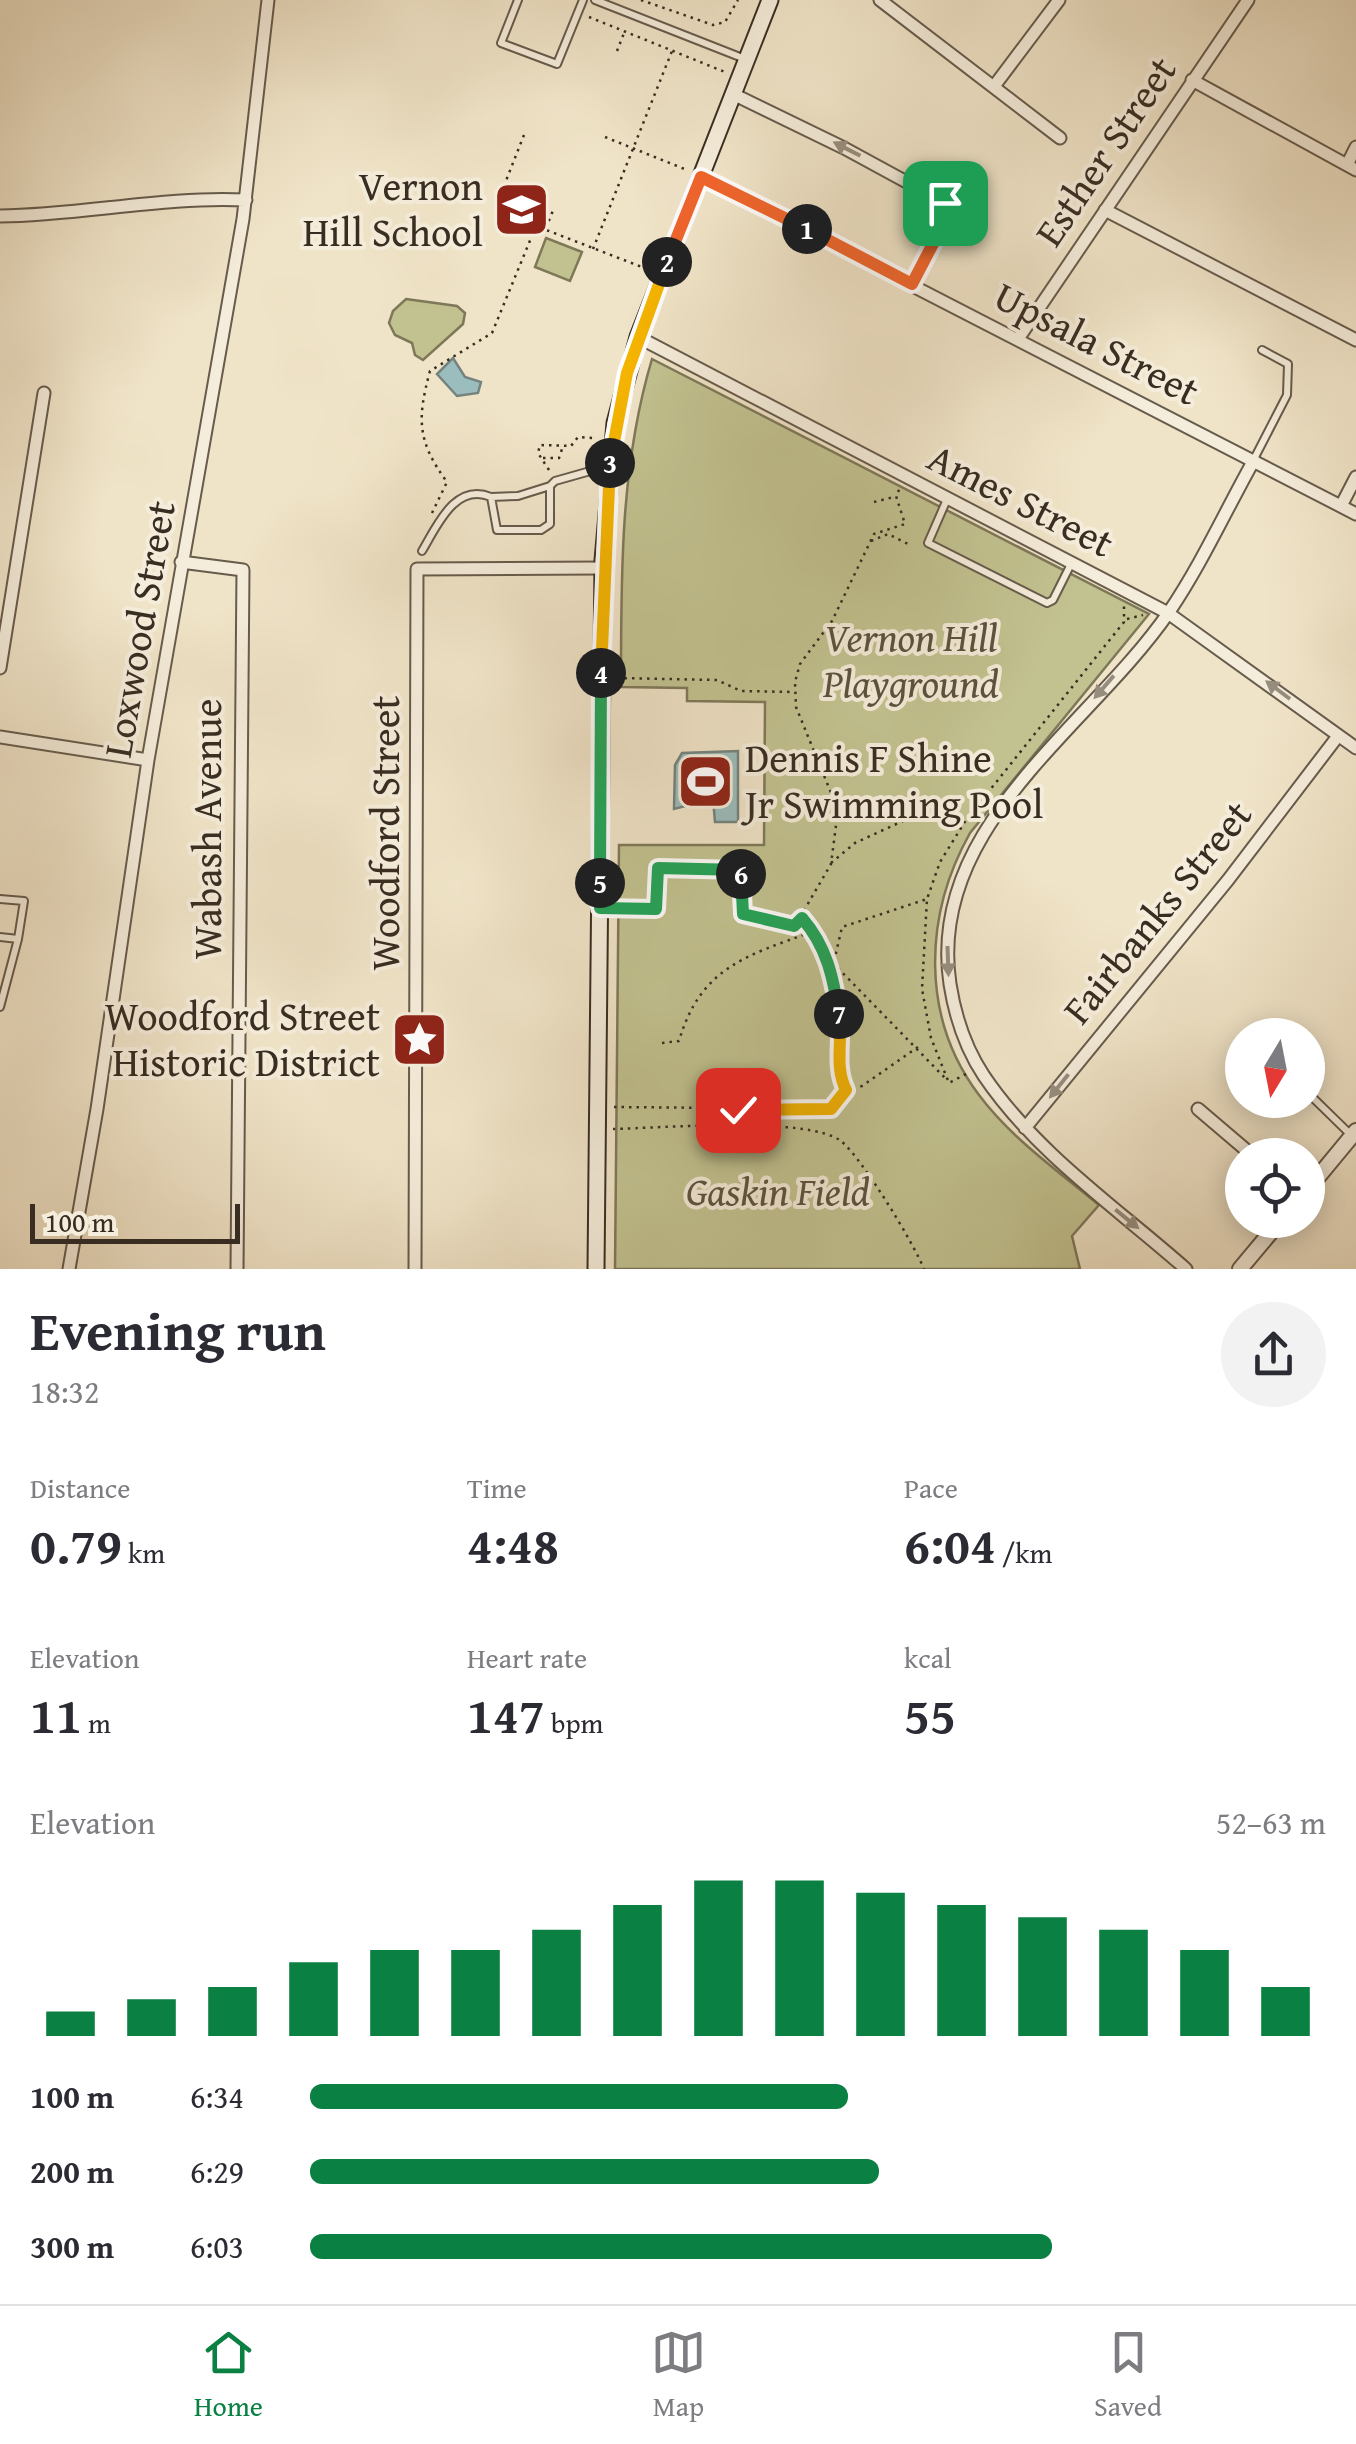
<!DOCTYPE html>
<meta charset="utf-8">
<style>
body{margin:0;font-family:"Gentium Book Plus",serif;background:#f2f2f3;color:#2b2b33;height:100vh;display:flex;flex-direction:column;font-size:38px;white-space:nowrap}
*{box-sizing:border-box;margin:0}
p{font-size:32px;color:#7c7c81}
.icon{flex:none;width:55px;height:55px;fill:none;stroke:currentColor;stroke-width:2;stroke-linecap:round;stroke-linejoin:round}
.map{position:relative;height:1269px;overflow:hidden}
.sheet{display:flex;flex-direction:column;background:#fff;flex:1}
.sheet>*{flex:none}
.needle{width:65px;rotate:190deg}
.fabs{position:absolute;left:1225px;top:1018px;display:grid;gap:20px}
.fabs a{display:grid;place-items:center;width:100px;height:100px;border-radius:50%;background:#fff;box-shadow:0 5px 25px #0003;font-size:50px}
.scale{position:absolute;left:30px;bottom:25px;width:210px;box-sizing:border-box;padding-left:10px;border:5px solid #392d22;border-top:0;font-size:28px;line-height:35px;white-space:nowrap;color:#392d22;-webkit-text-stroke:8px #f5eddb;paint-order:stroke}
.pin{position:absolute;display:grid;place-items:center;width:85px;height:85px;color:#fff;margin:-42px;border-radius:20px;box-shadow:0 5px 15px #0006}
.km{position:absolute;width:50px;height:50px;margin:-25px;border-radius:50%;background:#222;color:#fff;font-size:28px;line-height:50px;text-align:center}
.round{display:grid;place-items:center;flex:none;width:105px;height:105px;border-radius:52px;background:#f2f2f3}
.overview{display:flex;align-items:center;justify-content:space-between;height:170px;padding:0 30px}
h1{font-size:55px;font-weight:600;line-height:75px}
.figures{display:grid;grid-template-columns:repeat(3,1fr);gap:15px;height:170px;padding:10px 30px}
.figures div{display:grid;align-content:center}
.figures b{font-size:50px;font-weight:600}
.figures small{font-size:28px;font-weight:400}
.figures p{font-size:28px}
.chart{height:280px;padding:20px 30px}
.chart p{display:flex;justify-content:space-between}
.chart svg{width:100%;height:180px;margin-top:10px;stroke:#0b8043;stroke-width:6}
ul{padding:0 30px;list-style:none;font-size:32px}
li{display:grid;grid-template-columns:160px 120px 1fr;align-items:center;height:75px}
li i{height:25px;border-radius:12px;background:#0b8043}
.tabs{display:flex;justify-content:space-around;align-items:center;height:140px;border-top:2px solid #e1e1e2;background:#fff;font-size:28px;color:#7c7c81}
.tabs a{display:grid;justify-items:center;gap:5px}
.tabs .current{color:#0b8043}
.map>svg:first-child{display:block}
.green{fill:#c2c290;stroke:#7e7859;stroke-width:2.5}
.water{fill:#9cbdbd;stroke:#74837f;stroke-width:2.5}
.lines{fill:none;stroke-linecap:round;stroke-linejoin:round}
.shore{stroke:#6a7570;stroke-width:2.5}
.service-casing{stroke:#675b4c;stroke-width:10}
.minor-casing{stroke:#675b4c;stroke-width:15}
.tertiary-casing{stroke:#675b4c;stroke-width:18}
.secondary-casing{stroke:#392d22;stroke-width:19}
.path{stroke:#392d22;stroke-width:2.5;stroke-dasharray:2.5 5;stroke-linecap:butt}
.service{stroke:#f5eddb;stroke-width:6}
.minor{stroke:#f5eddb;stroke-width:11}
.tertiary{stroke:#f5eddb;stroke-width:14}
.secondary{stroke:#f5eddb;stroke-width:15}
.oneway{fill:#978d7e}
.split-1-casing{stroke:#fff;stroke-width:20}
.split-2-casing{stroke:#fff;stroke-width:20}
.split-3-casing{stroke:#fff;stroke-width:20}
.split-4-casing{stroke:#fff;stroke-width:20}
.split-5-casing{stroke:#fff;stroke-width:20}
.split-6-casing{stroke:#fff;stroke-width:20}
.split-7-casing{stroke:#fff;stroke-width:20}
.split-8-casing{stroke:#fff;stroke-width:20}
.split-1{stroke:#f0652b;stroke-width:12}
.split-2{stroke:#f0652b;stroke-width:12}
.split-3{stroke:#f5b400;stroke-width:12}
.split-4{stroke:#f5b400;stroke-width:12}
.split-5{stroke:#22a559;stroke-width:12}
.split-6{stroke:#22a559;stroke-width:12}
.split-7{stroke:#22a559;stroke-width:12}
.split-8{stroke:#f5b400;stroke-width:12}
.labels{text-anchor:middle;stroke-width:8;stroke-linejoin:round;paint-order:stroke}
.street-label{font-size:40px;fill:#392d22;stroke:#f5eddb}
.poi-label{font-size:40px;fill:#392d22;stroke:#f5eddb;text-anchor:end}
.park-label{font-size:40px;font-style:italic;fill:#5b523e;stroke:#f5eddb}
</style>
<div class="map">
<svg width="1356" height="1269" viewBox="0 0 1356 1269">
<rect width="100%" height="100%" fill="#f0e4c8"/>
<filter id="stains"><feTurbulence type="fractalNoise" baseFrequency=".002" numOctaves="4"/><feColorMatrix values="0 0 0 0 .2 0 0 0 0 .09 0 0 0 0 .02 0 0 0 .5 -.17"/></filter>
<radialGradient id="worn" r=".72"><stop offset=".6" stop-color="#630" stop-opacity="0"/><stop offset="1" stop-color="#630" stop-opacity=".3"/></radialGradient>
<path class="green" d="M546 238 582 252 570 281 535 267Z
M406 299 457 306 465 313 463 324 423 360 415 355 412 343 395 335 389 323 393 311Z
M652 359 1149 614 970 833C924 915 920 1017 979 1095 1011 1138 1058 1171 1099 1205L1072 1236 1080 1269H615L619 845H764L765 702 687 701V688L621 687C621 576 620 466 652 359Z"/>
<path class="water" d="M453 358 465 377 481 382 478 393 457 396 437 374Z
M738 751V822H715L713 799 674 809 675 765 682 753Z"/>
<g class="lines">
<path class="shore" d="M723 761 728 766 726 791 703 788 685 792 689 762Z"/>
<defs>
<path id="service" d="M518 0 501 43 557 64 583 0
M595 0 745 59
M1254 459 1287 395 1288 364 1262 350
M491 497 518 496 550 486
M948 497 928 543 1047 603 1053 600 1071 564
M422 551C437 526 455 482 491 497L497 530H541L550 524V486L555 481 608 466
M0 899 24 901 18 939
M602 908 656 909 658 868 741 870
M0 937 18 939 0 1007
M1308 1093 1351 1135"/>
<path id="minor" d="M880 0 1060 138
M1192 80 1356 170
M995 85 1059 0
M733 94 844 148 947 204 948 215 913 284
M1347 165 1356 147
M701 177 1356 514
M1105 210 1356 340
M0 216C83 215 163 196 246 200
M638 337 1168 613 1356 748
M1018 339 1248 0
M1341 506 1356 477
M181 562 243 570 237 1269
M0 668 44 393
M0 737 148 760
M1198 1109 1252 1155
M1025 1128 1228 880 1338 736
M69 1269 97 1109 148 760 243 219 268 0
M415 1269 417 569 603 568
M1186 1269C1117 1208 1036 1153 984 1076 966 1049 955 1016 950 984 926 826 1090 727 1169 612 1201 565 1226 510 1254 460"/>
<path id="tertiary" d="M1308 1189 1356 1131
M1240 1269 1281 1220"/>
<path id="secondary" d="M596 1269 603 560 615 423 638 337 770 0"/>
</defs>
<use href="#service" class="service-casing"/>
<use href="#minor" class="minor-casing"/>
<use href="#tertiary" class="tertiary-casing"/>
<use href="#secondary" class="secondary-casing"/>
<path class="path" d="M641 0 713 25 725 22 738 0
M589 17 725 72
M617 51 624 33
M524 135 496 206 535 225
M605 137 687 170
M546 228 554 208
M593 249 672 51
M543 458H559L562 449
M549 470 538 453 540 445 571 446 578 437 594 438
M874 502 894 497
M432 513 447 482C417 441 417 419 430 371L492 333 536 226 647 269
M871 541 888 534 910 545
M1127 619 1143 615
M617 678 717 680 741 691 794 692
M831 863 855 843 916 815 964 820
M741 881 743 915 795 926 831 864 838 810 796 707 795 682 800 664 832 621 874 534 905 524 896 496 901 486
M802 920 831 961 947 1080
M662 1043 679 1041C700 968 747 955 812 932
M918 1047 862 1086 846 1090 837 1072 843 1041 831 975 842 927 927 899
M966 1074 949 1083 931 1038 922 989 927 899 940 862 966 820 1124 622V605
M614 1107 831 1109 846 1090
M613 1129C660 1128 808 1116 841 1141 862 1158 913 1242 924 1269"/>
<use href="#service" class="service"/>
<use href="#minor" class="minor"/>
<use href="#tertiary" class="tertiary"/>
<use href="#secondary" class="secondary"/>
</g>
<defs><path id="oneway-solid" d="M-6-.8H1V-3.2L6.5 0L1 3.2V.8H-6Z" transform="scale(2.5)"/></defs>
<g class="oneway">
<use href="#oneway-solid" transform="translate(847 149) rotate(-153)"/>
<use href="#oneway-solid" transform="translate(1104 687) rotate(131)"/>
<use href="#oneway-solid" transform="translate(1278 690) rotate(-143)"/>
<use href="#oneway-solid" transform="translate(948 961) rotate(88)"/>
<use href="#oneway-solid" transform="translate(1059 1086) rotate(129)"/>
<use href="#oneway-solid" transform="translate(1127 1219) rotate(39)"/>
</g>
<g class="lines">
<defs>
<path id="split-1" d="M807 229 912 284 948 215 945 203"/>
<path id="split-2" d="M667 262 701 177 807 229"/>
<path id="split-3" d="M610 463 627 373 667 262"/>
<path id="split-4" d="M601 673 610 463"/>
<path id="split-5" d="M600 883 601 673"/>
<path id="split-6" d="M600 883V908L656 909 658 868 741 870V874"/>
<path id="split-7" d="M741 874 743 914 794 926 802 918C827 947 833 977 839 1014"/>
<path id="split-8" d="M738 1110 831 1109 846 1090C834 1066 843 1041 839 1014"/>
</defs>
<use href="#split-1" class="split-1-casing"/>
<use href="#split-2" class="split-2-casing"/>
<use href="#split-3" class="split-3-casing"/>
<use href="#split-4" class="split-4-casing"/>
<use href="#split-5" class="split-5-casing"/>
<use href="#split-6" class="split-6-casing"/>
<use href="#split-7" class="split-7-casing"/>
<use href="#split-8" class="split-8-casing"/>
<use href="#split-1" class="split-1"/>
<use href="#split-2" class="split-2"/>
<use href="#split-3" class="split-3"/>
<use href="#split-4" class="split-4"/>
<use href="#split-5" class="split-5"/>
<use href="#split-6" class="split-6"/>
<use href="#split-7" class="split-7"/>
<use href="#split-8" class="split-8"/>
</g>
<defs>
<symbol id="school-square" viewBox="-11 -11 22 22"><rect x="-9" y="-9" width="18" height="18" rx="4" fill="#8f2418" stroke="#f5eddb"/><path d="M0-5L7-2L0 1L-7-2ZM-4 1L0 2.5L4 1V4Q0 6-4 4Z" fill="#fff"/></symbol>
<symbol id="stadium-square" viewBox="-11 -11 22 22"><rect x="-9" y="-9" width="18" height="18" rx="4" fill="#8f2418" stroke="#f5eddb"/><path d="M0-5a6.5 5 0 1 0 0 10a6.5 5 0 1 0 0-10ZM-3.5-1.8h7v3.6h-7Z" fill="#fff"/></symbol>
<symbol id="sight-square" viewBox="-11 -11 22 22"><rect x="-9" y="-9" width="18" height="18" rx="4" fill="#8f2418" stroke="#f5eddb"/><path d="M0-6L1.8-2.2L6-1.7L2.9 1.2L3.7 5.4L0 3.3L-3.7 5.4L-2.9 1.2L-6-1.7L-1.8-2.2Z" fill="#fff"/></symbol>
</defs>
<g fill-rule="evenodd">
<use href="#school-square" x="490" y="178" width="63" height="63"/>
<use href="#stadium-square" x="674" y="750" width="63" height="63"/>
<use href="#sight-square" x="388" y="1008" width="63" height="63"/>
</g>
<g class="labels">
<g class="street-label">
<text transform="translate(1105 151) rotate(-56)" y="14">Esther Street</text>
<text transform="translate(1097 343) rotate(27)" y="14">Upsala Street</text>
<text transform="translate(1021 500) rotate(27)" y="14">Ames Street</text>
<text transform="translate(139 629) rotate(-80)" y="14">Loxwood Street</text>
<text transform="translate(207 829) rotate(-90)" y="14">Wabash Avenue</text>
<text transform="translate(385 833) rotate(-90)" y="14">Woodford Street</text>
<text transform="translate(1157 912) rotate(-51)" y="14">Fairbanks Street</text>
</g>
<g class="poi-label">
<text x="483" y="200">Vernon<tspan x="483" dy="46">Hill School</tspan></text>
<text x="745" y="772" text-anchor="start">Dennis F Shine<tspan x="745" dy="46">Jr Swimming Pool</tspan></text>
<text x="380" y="1030">Woodford Street<tspan x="380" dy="46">Historic District</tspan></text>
</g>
<g class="park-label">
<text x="911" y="651">Vernon Hill<tspan x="911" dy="46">Playground</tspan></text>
<text x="778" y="1205">Gaskin Field</text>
</g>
</g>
<rect width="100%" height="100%" filter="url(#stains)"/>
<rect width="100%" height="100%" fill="url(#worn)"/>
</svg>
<div class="fabs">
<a><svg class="needle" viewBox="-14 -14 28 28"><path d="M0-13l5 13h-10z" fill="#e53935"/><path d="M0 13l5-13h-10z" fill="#7c7c81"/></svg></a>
<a><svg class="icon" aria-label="locate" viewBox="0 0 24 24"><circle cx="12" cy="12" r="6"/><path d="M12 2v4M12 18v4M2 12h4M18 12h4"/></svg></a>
</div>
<div class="scale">100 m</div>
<div class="pin" style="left:945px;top:203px;background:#1e9e55"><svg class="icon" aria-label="arrive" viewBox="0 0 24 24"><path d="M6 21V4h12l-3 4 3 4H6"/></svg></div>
<div class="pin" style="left:738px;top:1110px;background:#d93025"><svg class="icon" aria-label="check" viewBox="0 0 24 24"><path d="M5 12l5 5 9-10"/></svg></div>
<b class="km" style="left:807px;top:229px">1</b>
<b class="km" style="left:667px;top:262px">2</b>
<b class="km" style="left:610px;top:463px">3</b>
<b class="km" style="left:601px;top:673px">4</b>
<b class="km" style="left:600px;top:883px">5</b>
<b class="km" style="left:741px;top:874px">6</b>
<b class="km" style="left:839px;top:1014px">7</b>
</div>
<section class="sheet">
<div class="overview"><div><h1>Evening run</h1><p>18:32</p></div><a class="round"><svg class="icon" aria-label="share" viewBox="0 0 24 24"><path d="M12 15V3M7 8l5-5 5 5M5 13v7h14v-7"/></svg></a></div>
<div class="figures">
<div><p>Distance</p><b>0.79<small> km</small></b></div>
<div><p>Time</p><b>4:48</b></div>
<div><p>Pace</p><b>6:04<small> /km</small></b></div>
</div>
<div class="figures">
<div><p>Elevation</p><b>11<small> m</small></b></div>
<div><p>Heart rate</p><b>147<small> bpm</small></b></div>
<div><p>kcal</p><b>55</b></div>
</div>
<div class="chart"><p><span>Elevation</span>52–63 m</p>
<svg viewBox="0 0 160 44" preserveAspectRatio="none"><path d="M5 44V38M15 44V35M25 44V32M35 44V26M45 44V23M55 44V23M65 44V18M75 44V12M85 44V6M95 44V6M105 44V9M115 44V12M125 44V15M135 44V18M145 44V23M155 44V32"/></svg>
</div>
<ul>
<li><b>100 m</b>6:34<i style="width:53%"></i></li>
<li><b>200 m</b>6:29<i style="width:56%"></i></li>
<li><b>300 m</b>6:03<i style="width:73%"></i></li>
</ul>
</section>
<nav class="tabs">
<a class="current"><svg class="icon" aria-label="home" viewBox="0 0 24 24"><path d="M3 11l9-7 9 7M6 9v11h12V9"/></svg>Home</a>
<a><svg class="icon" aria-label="map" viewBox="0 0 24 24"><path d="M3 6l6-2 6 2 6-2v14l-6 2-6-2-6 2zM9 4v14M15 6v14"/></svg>Map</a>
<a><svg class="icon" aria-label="saved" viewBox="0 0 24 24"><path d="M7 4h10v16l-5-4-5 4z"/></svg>Saved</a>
</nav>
